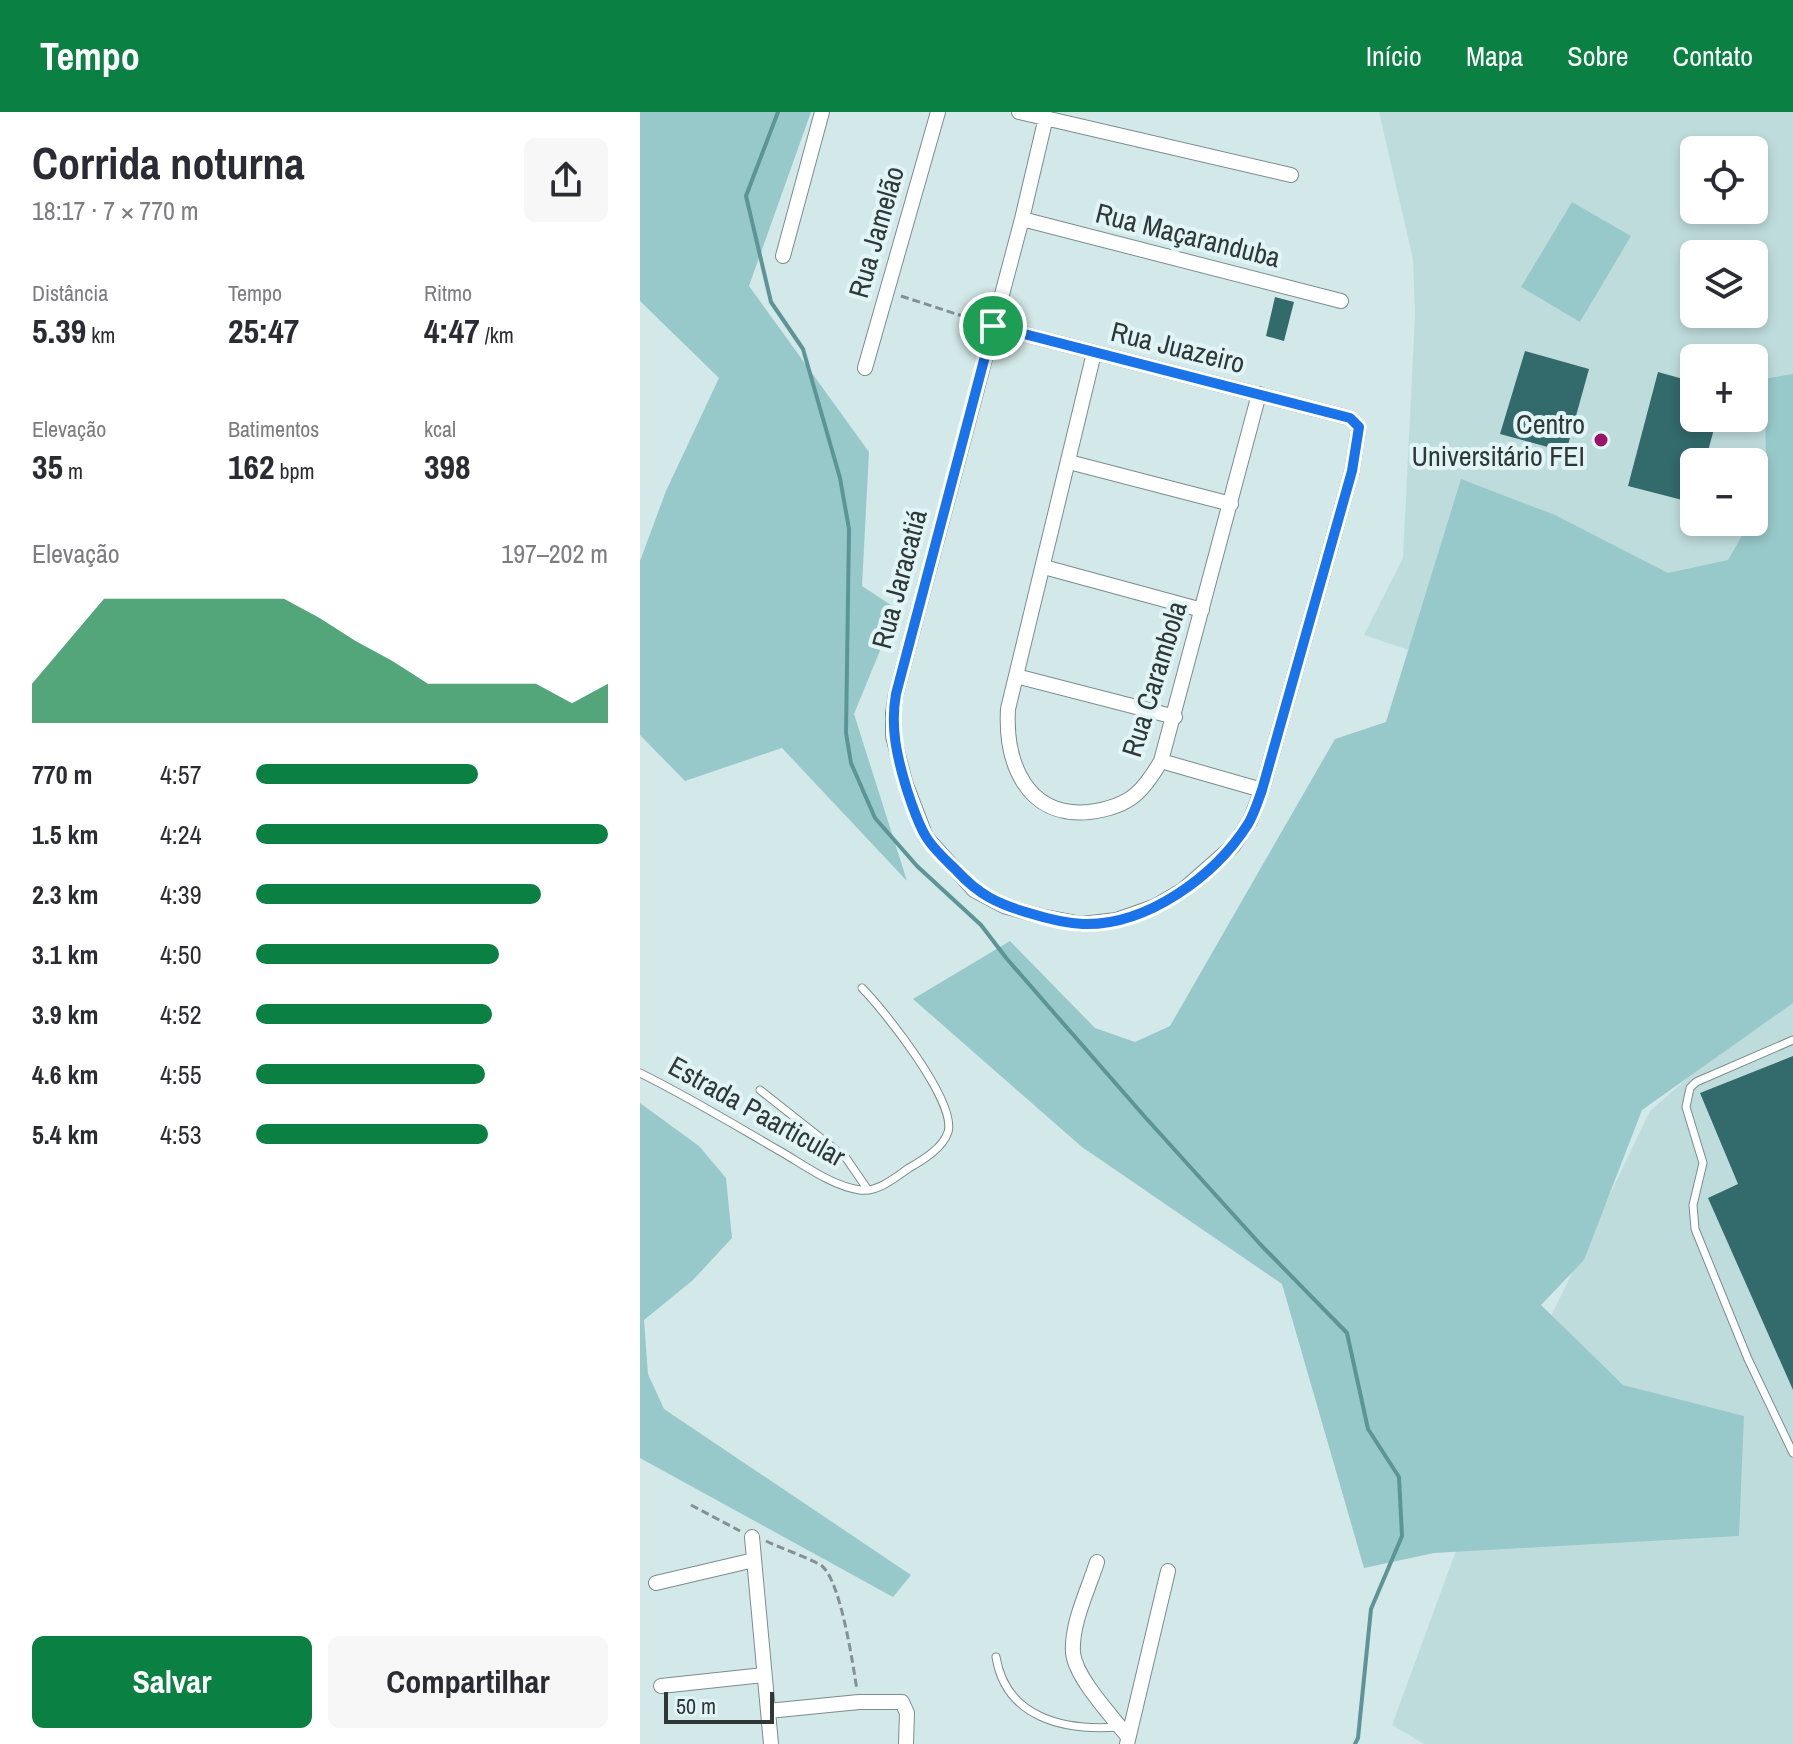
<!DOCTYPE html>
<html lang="pt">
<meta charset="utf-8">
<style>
body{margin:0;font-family:"Archivo Narrow",sans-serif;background:#f7f7f7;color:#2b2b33;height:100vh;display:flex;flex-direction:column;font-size:30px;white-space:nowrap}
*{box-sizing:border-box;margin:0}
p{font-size:26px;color:#7c7c81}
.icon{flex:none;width:44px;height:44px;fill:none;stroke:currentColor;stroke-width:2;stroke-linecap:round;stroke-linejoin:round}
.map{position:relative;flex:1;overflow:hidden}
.drawer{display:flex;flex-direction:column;background:#fff;width:640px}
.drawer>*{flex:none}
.tools{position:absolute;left:1040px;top:24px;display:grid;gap:16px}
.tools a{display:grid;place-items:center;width:88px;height:88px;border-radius:12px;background:#fff;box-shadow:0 4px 12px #0003;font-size:40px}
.scale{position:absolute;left:24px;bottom:20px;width:110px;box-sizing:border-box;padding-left:8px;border:4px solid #2f3737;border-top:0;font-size:22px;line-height:28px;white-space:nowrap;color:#2f3737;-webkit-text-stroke:6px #e1f5f6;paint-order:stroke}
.pin{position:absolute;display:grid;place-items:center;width:68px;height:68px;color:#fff;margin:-34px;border:4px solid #fff;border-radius:50%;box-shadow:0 2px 8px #0007}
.round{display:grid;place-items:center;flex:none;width:84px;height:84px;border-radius:12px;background:#f7f7f7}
.head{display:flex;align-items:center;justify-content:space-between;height:136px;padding:0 32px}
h1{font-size:44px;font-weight:700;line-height:60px}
.figures{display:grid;grid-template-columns:repeat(3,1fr);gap:12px;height:136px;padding:8px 32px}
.figures div{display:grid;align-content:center}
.figures b{font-size:34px;font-weight:700}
.figures small{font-size:22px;font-weight:400}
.figures p{font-size:22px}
.chart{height:224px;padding:16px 32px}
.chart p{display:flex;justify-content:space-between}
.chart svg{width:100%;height:144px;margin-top:8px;fill:#0b8043;opacity:.7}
.primary-button{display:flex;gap:16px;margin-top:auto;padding:16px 32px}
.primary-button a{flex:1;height:92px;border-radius:12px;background:#0b8043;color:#fff;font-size:32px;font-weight:700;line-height:92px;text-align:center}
.primary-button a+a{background:#f7f7f7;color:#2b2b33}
ul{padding:0 32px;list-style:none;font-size:26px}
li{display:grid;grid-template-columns:128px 96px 1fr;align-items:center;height:60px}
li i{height:20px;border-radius:10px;background:#0b8043}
header{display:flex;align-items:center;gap:48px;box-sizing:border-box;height:112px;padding:0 40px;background:#0b8043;color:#fff}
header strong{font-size:38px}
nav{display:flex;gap:44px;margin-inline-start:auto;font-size:28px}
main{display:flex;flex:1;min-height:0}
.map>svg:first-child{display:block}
.built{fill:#bfdcdd;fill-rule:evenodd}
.green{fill:#98c9ca}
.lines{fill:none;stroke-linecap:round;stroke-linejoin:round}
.stream{stroke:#5d9597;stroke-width:4}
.building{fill:#336a6c}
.lane-casing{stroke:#7a8d8d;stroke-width:9}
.street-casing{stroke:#7a8d8d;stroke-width:16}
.path{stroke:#839191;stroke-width:3;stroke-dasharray:8 4;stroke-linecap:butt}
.lane{stroke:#fff;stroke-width:7}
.street{stroke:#fff;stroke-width:14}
.route-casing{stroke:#fff;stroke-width:16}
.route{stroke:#1a73e8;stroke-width:10}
.poi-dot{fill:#991367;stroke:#e1f5f6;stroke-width:3}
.labels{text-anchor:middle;stroke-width:8;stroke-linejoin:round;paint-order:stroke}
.street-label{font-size:28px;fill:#2f3737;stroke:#e1f5f6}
.poi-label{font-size:28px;fill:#2f3737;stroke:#e1f5f6;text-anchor:end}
</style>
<header>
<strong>Tempo</strong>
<nav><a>Início</a><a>Mapa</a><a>Sobre</a><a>Contato</a></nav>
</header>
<main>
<section class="drawer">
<div class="head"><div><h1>Corrida noturna</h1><p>18:17 · 7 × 770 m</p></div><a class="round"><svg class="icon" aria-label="share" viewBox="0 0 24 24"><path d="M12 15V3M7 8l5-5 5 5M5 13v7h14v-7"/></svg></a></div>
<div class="figures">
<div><p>Distância</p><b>5.39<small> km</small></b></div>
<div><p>Tempo</p><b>25:47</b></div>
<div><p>Ritmo</p><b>4:47<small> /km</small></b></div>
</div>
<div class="figures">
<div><p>Elevação</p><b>35<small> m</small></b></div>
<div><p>Batimentos</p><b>162<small> bpm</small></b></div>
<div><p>kcal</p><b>398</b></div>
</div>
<div class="chart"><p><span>Elevação</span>197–202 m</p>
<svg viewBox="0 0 160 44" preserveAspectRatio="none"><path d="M0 44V32L10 19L20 6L30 6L40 6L50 6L60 6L70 6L80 12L90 19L100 25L110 32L120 32L130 32L140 32L150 38L160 32V44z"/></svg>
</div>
<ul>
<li><b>770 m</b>4:57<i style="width:63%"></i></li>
<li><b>1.5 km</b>4:24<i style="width:100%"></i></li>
<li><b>2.3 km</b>4:39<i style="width:81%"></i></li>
<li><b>3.1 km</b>4:50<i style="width:69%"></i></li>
<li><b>3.9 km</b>4:52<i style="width:67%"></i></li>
<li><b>4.6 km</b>4:55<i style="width:65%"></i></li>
<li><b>5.4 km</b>4:53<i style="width:66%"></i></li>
</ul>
<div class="primary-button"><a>Salvar</a><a>Compartilhar</a></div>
</section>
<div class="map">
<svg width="1153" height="1632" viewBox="0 0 1153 1632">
<rect width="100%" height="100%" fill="#d3e8e8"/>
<path class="built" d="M739 0H1153V668L724 523 763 446 775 203 773 147ZM1054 38H1114V98H1054ZM1054 142H1114V202H1054ZM1054 246H1114V306H1054ZM1054 350H1114V410H1054Z
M1153 873V1632H784L752 1613 874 1281 1010 999Z"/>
<path class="green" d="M0 0H171L109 174 229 340 222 474 257 497 214 602 267 769 142 636 45 669 0 623V449L26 379 79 266 0 189Z
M932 90 991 124 940 210 881 175Z
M1153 262V891L1002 998 944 1148 901 1193 983 1273 1104 1304 1099 1424 794 1441 724 1456 642 1172 442 1035 273 887 370 829 455 916 495 930 530 914 695 627 746 610 821 367 915 403 1028 461 1088 448 1110 410H1114V403L1127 380 1124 267Z
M0 991 59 1034 86 1066 92 1126 53 1168 4 1208 8 1262 24 1297 271 1463 253 1485 0 1346Z"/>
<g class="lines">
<path class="stream" d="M138 0 106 84 131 190 163 237 200 366 209 417 206 621 211 651 235 706 277 754 341 813 367 847 505 1005 620 1132 707 1221 728 1317 759 1365 762 1424 731 1497 718 1626 715 1632"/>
</g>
<path class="building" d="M635 185 654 190 644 229 626 224Z
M885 239 949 257 926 340 860 322Z
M1018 260 1054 270V306H1077L1065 350H1054V391L988 374Z
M1153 944V1278L1068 1086 1098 1072 1060 981Z"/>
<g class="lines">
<defs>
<path id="lane" d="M1153 928 1056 970 1050 976 1046 995 1063 1051 1053 1093 1055 1117 1108 1247 1153 1341
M0 961C47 984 93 1012 138 1038 163 1052 191 1074 220 1078 237 1081 256 1065 269 1056 283 1048 303 1036 308 1020 317 990 244 898 222 876
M120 978 206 1046 228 1078
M356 1545C366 1606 424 1619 478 1615"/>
<path id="street" d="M379 0 651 63
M382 107 701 189
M143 144 182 0
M353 214 710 306 719 315 712 359 622 678 610 709 593 734 543 778 516 794 476 808 442 812 400 804 364 794 334 778 286 725 265 670 253 624V601L256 582 382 107 406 5
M454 241 368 597C365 650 386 706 449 700 465 698 483 693 495 683 506 674 514 661 521 649L619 282
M225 256 298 0
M429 350 591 392
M404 455 562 498
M376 564 535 605
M521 649 622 678
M112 1425 131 1632
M457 1450C448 1478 431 1512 433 1541 436 1567 473 1605 488 1625
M16 1471 114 1448
M21 1574 124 1563
M128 1599 219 1590H262L267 1601 266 1632
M487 1632 528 1459"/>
</defs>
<use href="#lane" class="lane-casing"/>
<use href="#street" class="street-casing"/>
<path class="path" d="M261 184 341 210
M51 1393 100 1419
M126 1429C138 1435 174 1448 182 1454 201 1470 213 1553 217 1578"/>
<use href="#lane" class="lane"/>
<use href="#street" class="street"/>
</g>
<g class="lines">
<defs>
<path id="route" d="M353 214 710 306 719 315 712 359 622 678C618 689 614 702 608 712 575 764 507 814 443 812 425 811 405 806 389 801 358 792 339 783 317 759 306 748 292 736 285 723 277 709 272 693 267 678 257 645 250 616 256 582Z"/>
</defs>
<use href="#route" class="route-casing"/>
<use href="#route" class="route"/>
</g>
<circle class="poi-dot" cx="961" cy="328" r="8"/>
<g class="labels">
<g class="street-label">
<text transform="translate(236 120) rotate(-74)" y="10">Rua Jamelão</text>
<text transform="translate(548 123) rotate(14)" y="10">Rua Maçaranduba</text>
<text transform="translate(538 235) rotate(14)" y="10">Rua Juazeiro</text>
<text transform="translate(259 467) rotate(-75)" y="10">Rua Jaracatiá</text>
<text transform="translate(514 567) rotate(-73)" y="10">Rua Carambola</text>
<text transform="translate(117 999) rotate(29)" y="10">Estrada Paarticular</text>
</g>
<g class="poi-label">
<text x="945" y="322">Centro<tspan x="945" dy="32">Universitário FEI</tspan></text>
</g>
</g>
</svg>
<div class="tools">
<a><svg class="icon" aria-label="locate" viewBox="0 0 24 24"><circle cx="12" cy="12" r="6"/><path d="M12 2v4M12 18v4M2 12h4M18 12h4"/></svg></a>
<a><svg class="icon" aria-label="layers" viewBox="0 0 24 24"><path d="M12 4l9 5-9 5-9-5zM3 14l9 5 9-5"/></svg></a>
<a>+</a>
<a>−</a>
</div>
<div class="scale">50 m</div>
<div class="pin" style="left:353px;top:214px;background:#1e9e55"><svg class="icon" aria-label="arrive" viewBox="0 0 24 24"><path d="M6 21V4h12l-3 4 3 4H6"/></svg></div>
</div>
</main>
